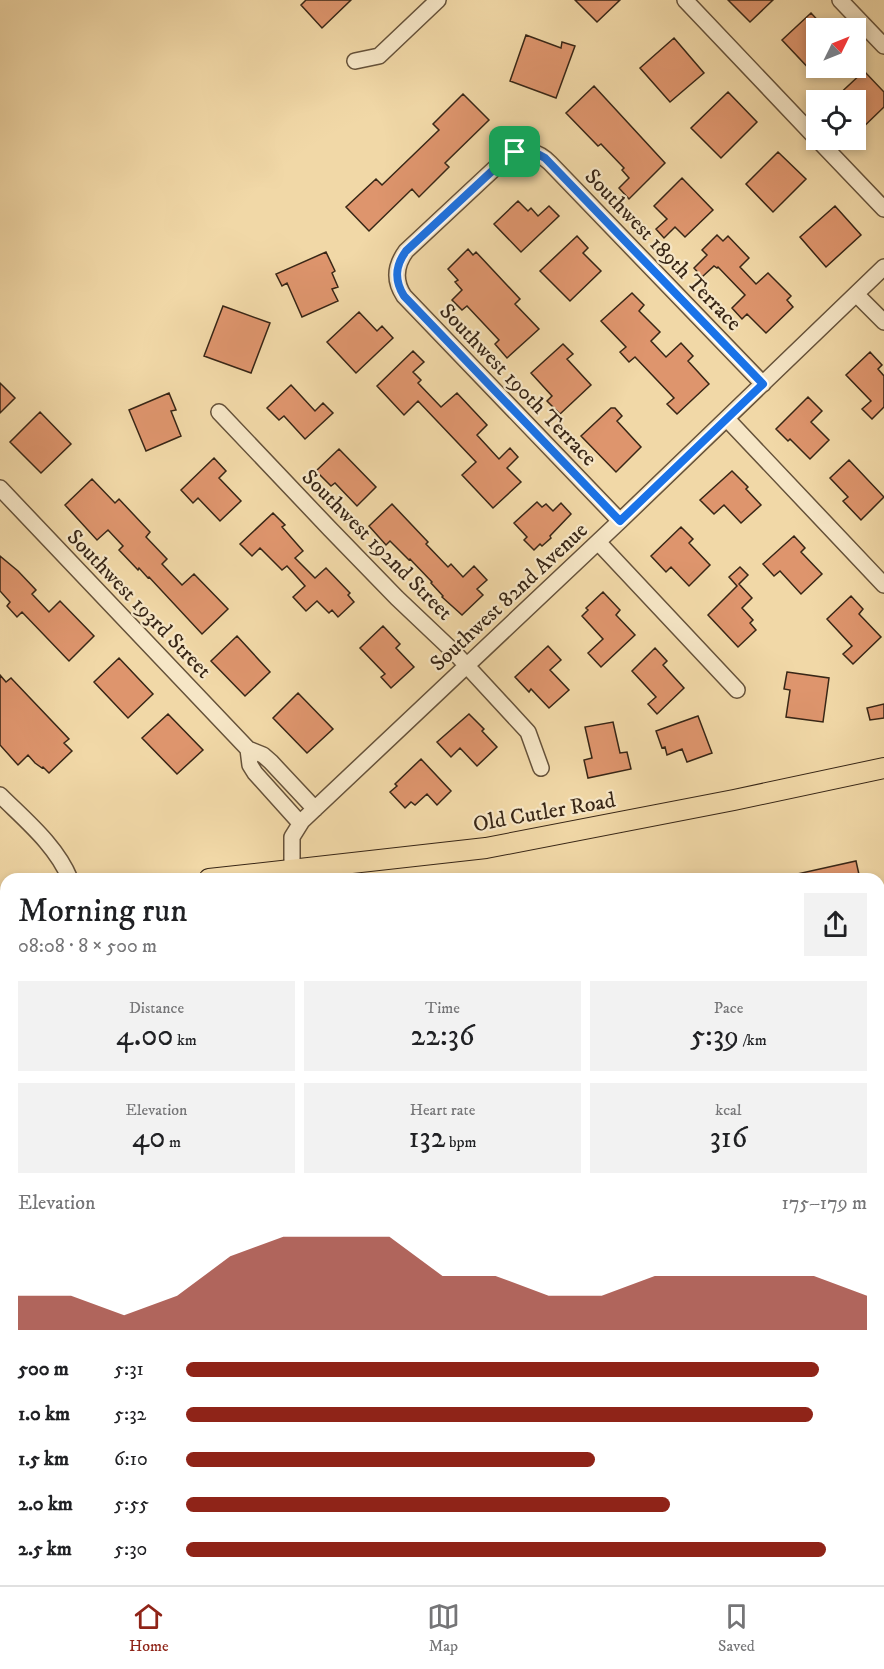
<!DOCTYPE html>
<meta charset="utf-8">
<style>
body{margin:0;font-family:"IM FELL DW Pica",serif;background:#f2f2f2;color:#202124;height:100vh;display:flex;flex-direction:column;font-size:22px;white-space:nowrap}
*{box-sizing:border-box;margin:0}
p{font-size:20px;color:#757577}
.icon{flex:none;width:33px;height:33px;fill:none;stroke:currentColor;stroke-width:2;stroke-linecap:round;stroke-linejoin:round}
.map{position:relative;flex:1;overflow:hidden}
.details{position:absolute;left:0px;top:873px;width:885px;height:712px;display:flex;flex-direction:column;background:#fff;border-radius:18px 18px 0 0;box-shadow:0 3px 9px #0003}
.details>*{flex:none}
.needle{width:39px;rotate:47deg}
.fabs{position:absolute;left:806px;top:18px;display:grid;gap:12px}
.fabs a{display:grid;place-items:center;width:60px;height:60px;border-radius:0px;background:#fff;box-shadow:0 3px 9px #0003;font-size:30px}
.pin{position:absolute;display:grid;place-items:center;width:51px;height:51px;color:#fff;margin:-26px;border-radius:12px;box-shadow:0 3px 9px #0006}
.round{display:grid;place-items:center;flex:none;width:63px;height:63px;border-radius:0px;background:#f2f2f2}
.overview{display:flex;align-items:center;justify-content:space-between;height:102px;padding:0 18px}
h1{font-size:33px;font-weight:600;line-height:45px}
.stats{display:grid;grid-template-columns:repeat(3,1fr);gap:9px;height:102px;padding:6px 18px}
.stats div{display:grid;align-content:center;border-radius:0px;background:#f2f2f2;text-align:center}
.stats b{font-size:30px;font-weight:600}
.stats small{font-size:16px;font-weight:400}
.stats p{font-size:16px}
.chart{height:168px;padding:12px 18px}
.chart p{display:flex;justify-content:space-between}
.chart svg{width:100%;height:108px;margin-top:6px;fill:#8f2418;opacity:.7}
ul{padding:0 18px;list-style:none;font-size:20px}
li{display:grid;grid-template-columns:96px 72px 1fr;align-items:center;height:45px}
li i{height:15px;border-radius:8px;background:#8f2418}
.tab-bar{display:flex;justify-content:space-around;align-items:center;height:84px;border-top:2px solid #e0e0e0;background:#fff;font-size:16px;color:#757577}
.tab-bar a{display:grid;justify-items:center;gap:3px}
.tab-bar .selected{color:#8f2418}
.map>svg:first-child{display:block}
.water{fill:#9bb9a9;stroke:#737e6e;stroke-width:1.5}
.building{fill:#de956d;stroke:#382616;stroke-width:1.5}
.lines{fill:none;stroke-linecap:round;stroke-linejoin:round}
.minor-casing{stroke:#66523a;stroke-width:18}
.major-casing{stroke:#382616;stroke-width:22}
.minor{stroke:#f6e6c6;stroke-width:15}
.major{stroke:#f1d8a7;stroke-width:20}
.route-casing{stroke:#fff;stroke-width:12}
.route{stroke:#1a73e8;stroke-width:8}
.labels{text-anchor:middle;stroke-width:4.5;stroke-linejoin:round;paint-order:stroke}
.street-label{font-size:22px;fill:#382616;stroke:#f6e6c6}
</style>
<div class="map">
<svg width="884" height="1585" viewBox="0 0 884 1585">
<rect width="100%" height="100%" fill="#f1d8a7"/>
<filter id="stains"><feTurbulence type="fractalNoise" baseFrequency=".00333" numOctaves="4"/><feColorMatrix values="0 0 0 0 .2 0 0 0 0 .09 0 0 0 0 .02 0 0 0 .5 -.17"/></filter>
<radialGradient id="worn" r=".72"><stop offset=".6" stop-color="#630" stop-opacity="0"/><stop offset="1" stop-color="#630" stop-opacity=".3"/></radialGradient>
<path class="water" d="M884 1070V1343L879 1335V1072Z
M0 1143H6V1216L0 1217Z
M884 1448V1523L879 1526V1453Z
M740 1580H820L813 1585H734Z"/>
<path class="building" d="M306 0H351L322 28 301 5Z
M575 0H620L597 22Z
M728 0H773L750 22Z
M811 13 825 28H816V76L782 40Z
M526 35 561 48 562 42 575 46 556 98 510 81Z
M674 38 704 73 670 102 640 68Z
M864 71 884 92V107L855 135V100H833Z
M594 86 665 163 629 199 619 188 629 178 622 170 624 168 601 144 598 146 566 113Z
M728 92 757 122 721 158 691 128Z
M463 94 489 120 445 163 449 167 419 197 412 189 369 231 346 207 376 179 382 185 439 130 433 124Z
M778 152 806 179 773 212 746 184Z
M682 178 713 210 685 237 675 227 664 238 656 229 667 219 654 206Z
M518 201 528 211 531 208 538 216 549 206 559 216 521 252 494 224Z
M835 206 861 235 826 267 800 237Z
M717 235 723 241 728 236 749 258 740 267 756 284 768 273 791 296 787 300 793 307 766 333 747 314 742 319 732 308 745 295 718 267 717 268 714 266 702 277 694 268 707 255 702 250Z
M577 236 588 248 583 253 601 271 570 301 540 271Z
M468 249 473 255 476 252 520 299 515 304 539 329 507 358 495 344 499 340 467 306 462 310 452 300 462 290 455 282 458 280 448 269Z
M326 252 335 271 332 273 338 287 332 289 338 301 302 317 287 283 282 286 276 274Z
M632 293 644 305 639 311 660 332 651 341 666 357 681 343 693 356 688 361 709 384 677 414 667 404 674 398 635 357 629 362 620 352 626 347 601 321Z
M223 306 270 323 251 373 204 356Z
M359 312 377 331 382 326 393 338 356 373 327 342Z
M563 344 573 354 567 359 591 385 560 414 547 401 552 396 531 373Z
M413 351 424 362 413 372 421 380 418 383 441 407 457 393 487 425 477 435 499 459 510 448 518 457 507 468 521 482 493 508 462 475 476 462 418 401 404 415 377 386Z
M870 352 882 365 878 369 884 376V407L872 419 862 409 871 401 846 375Z
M0 383 15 398 0 413Z
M291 385 315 411 323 403 333 413 305 439 284 416 279 420 267 408Z
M169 393 176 410 171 411 181 436 146 451 129 410Z
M808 397 822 411 811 422 829 440 810 459 790 439 788 441 776 429Z
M611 408H615L622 416 617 421 641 447 616 472 581 436Z
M40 412 71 444 41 473 10 442Z
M339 449 376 487 357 506 335 483 331 486 316 471Z
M214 458 226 471 219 478 241 501 220 521 198 498 193 503 181 490Z
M849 460 884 497 861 520 843 501 848 497 830 478Z
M732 471 748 487 746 489 761 505 741 523 724 505 714 514 700 500Z
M92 479 115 503 119 499 150 532 146 537 167 559 162 564 182 585 194 574 228 609 202 634 149 577 148 578 139 568 138 570 119 550 123 546 108 530 97 540 65 505Z
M537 502 542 507 546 504 553 511 561 503 571 514 550 536 551 538 542 546 540 544 534 550 524 540 527 537 514 523Z
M392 504 428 542 426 544 448 567 451 564 463 577 474 566 487 580 477 589 483 595 462 615 442 597 443 596 431 583 432 582 410 559 409 560 390 541 386 545 369 526Z
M273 513 285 525 282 527 303 551 295 558 315 578 326 568 350 593 348 595 354 602 338 617 332 610 329 613 317 601 306 611 293 597 305 586 287 566 282 570 260 548 252 556 240 544Z
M681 527 693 539 689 543 710 565 689 586 671 567 666 572 651 556Z
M794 536 805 548 801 552 822 574 801 594 780 571 774 576 763 564Z
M0 556 18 571 36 590 32 594 49 612 60 601 94 636 69 661 22 612 17 617 7 606 10 602 0 591Z
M740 567 748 575 739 584 752 598 742 608 753 620 750 623 756 630 738 647 708 615 737 586 729 577Z
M603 592 620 610 616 615 635 635 601 667 588 653 603 639 582 616 588 610 586 608Z
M851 596 863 609 859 614 881 637 853 664 843 654 852 646 827 619Z
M383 626 400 644 396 648 414 667 391 688 381 677 385 674 360 648Z
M237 636 270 672 245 696 211 661Z
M548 646 561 660 550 670 569 690 549 708 531 689 529 692 515 677Z
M655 648 667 661 663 665 684 688 657 714 648 704 656 697 632 671Z
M119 658 153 694 128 718 94 682Z
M787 672 829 678 823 722 786 717 790 690 784 689Z
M0 675 6 682 11 678 69 739 64 743 72 751 49 773 43 767 42 768 35 763 28 755 18 765 0 745Z
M298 693 333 729 307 753 273 718Z
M884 704V718L870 720 867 708Z
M168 714 203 750 177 774 142 738Z
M469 714 484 729 482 731 497 747 477 766 460 748 451 757 437 742Z
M698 716 712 753 687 762 682 749 667 755 665 747 662 748 656 731Z
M613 722 620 753 627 752 631 769 588 778 584 760 592 758 585 727Z
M421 759 451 791 437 805 427 794 415 805 411 802 405 808 390 792 397 786 395 784Z
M856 861 860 879H798L797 874Z"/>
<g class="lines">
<defs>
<path id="minor" d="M685 0 816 138
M840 0 884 46
M355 61 379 56 438 0
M818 140 884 209
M856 294 884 322
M219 412 330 529 397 598 455 653 528 732 541 768
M727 419 884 585
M0 488 248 749 263 755 271 762 315 809
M620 521 404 296C394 281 395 266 406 251L509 155C524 147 538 151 550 163L763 384
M598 542 737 690
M248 749 250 765 255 773 300 823
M0 795C25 820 56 845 70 879
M292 869V837L302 821 620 521 884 267
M879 947 884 945
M0 1027 6 1026
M0 1331 6 1330
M0 1458 6 1464
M124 1580 128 1585
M350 1580 356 1585
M594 1580 599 1585
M565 1585 571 1580"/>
<path id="major" d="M209 879 486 848 734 800 884 768
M0 904 6 903"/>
</defs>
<use href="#minor" class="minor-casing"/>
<use href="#major" class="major-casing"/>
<use href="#minor" class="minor"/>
<use href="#major" class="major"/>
</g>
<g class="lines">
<defs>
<path id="route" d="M521 151 534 152 545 158 763 384 620 521 404 296C394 280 395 266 406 251L505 159 515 152Z"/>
</defs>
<use href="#route" class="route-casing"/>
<use href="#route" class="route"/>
</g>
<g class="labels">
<g class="street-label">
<text transform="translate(664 249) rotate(46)" y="8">Southwest 189th Terrace</text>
<text transform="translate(519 384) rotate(46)" y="8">Southwest 190th Terrace</text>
<text transform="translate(378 544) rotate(45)" y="8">Southwest 192nd Street</text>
<text transform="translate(508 596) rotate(-43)" y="8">Southwest 82nd Avenue</text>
<text transform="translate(140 603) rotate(46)" y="8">Southwest 193rd Street</text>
<text transform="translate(544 811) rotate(-10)" y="8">Old Cutler Road</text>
</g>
</g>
<rect width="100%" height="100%" filter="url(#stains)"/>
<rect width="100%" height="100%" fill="url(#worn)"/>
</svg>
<div class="fabs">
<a><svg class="needle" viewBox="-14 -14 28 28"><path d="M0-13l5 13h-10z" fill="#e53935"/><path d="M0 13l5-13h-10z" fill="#757577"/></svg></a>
<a><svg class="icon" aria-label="locate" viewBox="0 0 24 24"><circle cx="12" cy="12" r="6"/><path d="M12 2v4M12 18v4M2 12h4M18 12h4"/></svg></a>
</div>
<div class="pin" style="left:515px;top:152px;background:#1e9e55"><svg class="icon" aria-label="arrive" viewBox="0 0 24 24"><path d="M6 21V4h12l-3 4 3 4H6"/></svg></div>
<section class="details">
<div class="overview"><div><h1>Morning run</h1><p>08:08 · 8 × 500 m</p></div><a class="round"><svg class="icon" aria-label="share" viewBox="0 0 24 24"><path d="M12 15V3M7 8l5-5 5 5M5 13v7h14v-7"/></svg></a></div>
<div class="stats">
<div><p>Distance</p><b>4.00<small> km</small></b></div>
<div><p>Time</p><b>22:36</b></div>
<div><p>Pace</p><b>5:39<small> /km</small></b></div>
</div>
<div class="stats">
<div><p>Elevation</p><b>40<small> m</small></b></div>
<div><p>Heart rate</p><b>132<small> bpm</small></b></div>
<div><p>kcal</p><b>316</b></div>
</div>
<div class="chart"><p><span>Elevation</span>175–179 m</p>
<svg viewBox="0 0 160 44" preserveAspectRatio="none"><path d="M0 44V30L10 30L20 38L30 30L40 14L50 6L60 6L70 6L80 22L90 22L100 30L110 30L120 22L130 22L140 22L150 22L160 30V44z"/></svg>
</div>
<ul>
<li><b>500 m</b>5:31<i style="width:93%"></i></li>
<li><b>1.0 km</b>5:32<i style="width:92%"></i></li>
<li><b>1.5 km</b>6:10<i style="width:60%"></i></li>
<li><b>2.0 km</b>5:55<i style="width:71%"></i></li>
<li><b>2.5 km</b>5:30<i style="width:94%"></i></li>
</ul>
</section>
</div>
<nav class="tab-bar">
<a class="selected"><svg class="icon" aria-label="home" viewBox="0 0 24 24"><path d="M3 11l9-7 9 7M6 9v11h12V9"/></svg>Home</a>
<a><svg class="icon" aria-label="map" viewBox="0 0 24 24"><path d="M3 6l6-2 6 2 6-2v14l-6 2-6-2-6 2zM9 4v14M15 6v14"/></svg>Map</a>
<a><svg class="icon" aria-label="saved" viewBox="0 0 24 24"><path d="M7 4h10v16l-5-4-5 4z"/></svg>Saved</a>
</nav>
